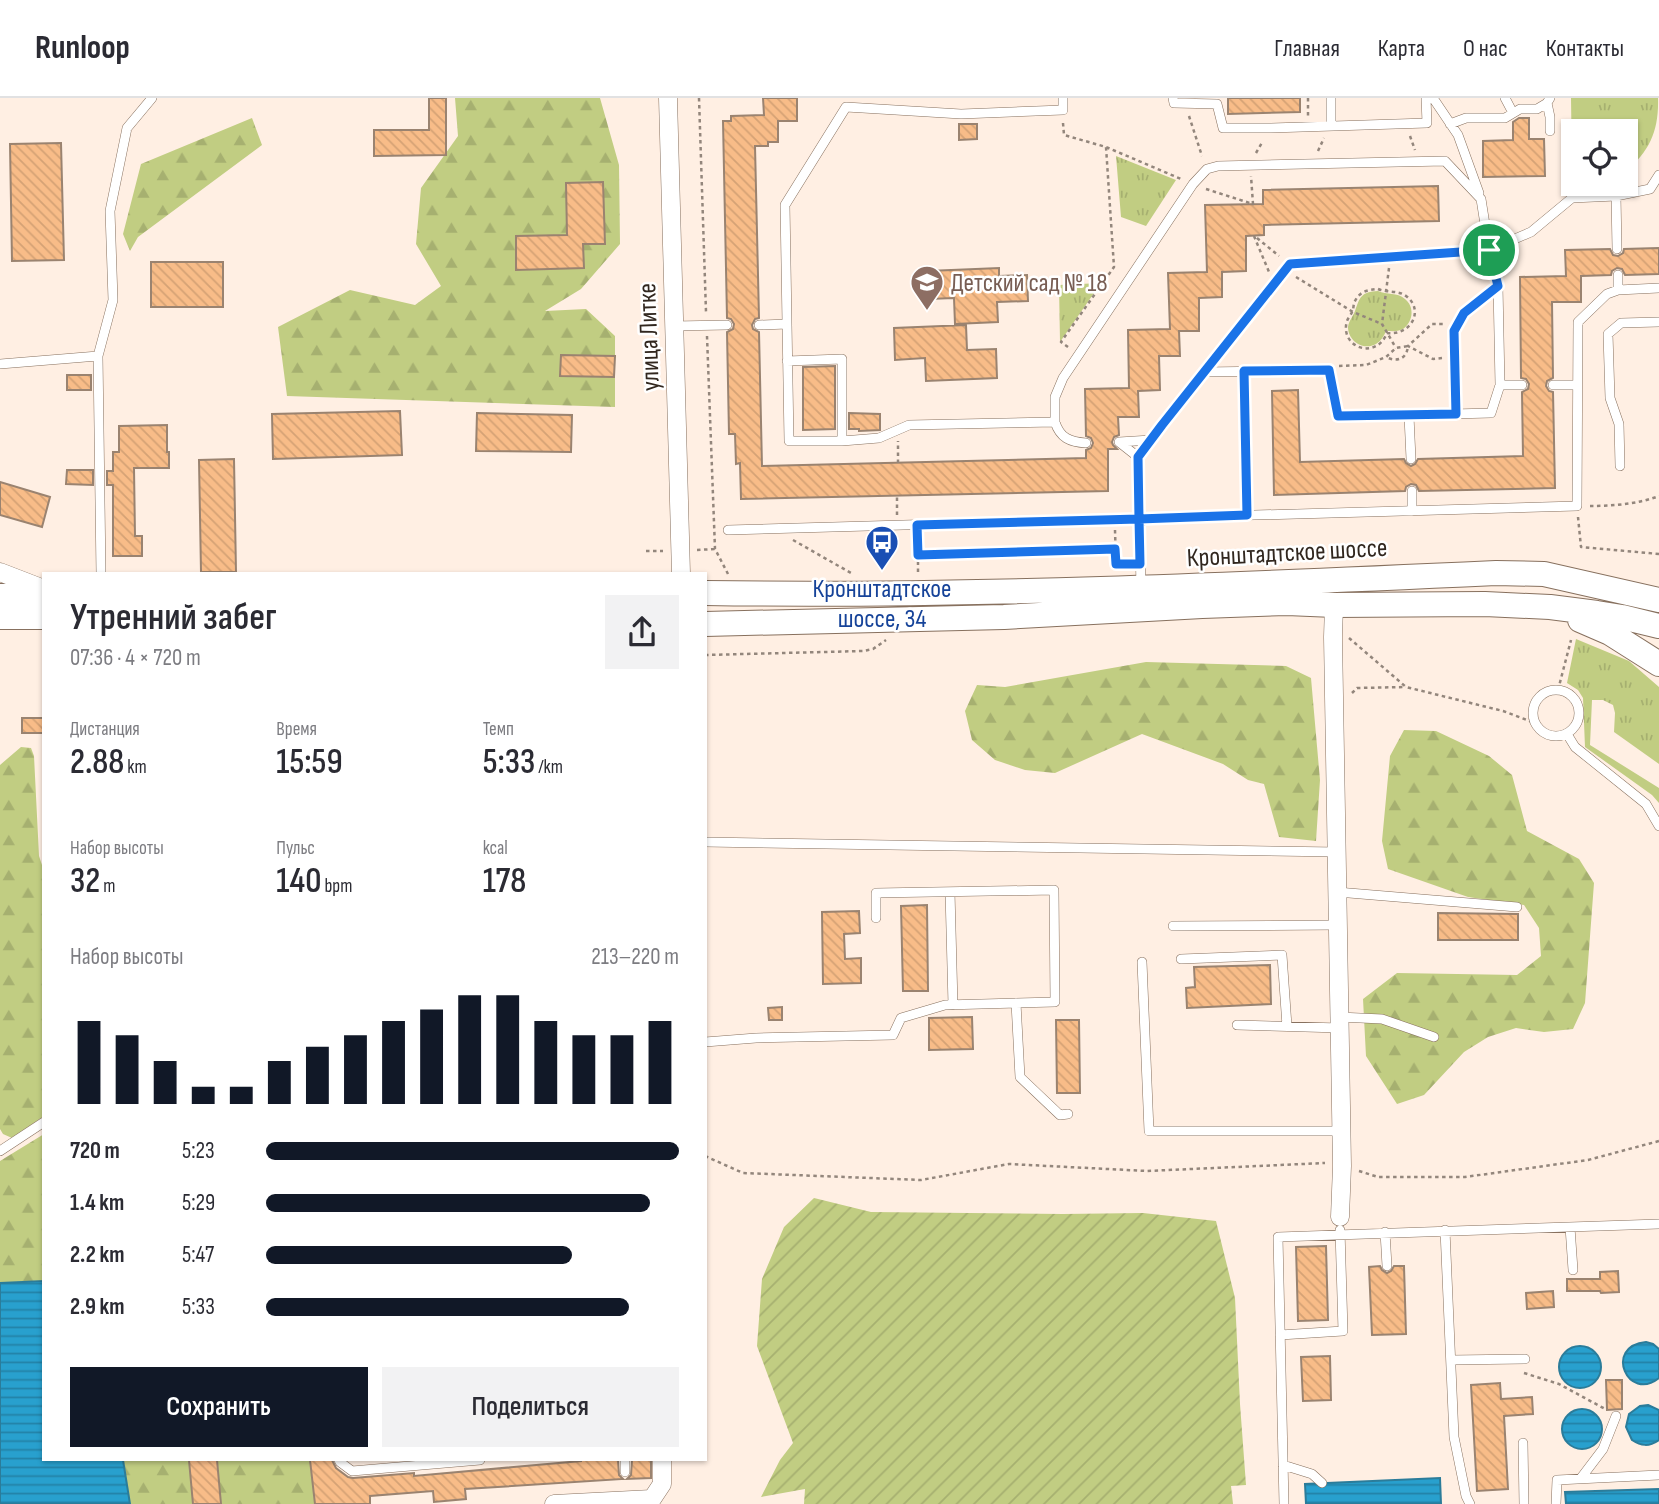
<!DOCTYPE html>
<html lang="ru">
<meta charset="utf-8">
<style>
body{margin:0;font-family:"Sofia Sans Condensed",sans-serif;background:#f2f2f3;color:#2b2b33;height:100vh;display:flex;flex-direction:column;font-size:26px;white-space:nowrap}
*{box-sizing:border-box;margin:0}
p{font-size:23px;color:#7c7c81}
.icon{flex:none;width:38px;height:38px;fill:none;stroke:currentColor;stroke-width:2;stroke-linecap:round;stroke-linejoin:round}
.map{position:relative;flex:1;overflow:hidden}
.sheet{position:absolute;left:42px;top:474px;width:665px;height:889px;display:flex;flex-direction:column;background:#fff;border-radius:0px;box-shadow:0 2px 5px #0004}
.sheet>*{flex:none}
.buttons{position:absolute;left:1561px;top:21px;display:grid;gap:14px}
.buttons a{display:grid;place-items:center;width:77px;height:77px;border-radius:0px;background:#fff;box-shadow:0 2px 5px #0004;font-size:35px}
.pin{position:absolute;display:grid;place-items:center;width:60px;height:60px;color:#fff;margin:-30px;border:4px solid #fff;border-radius:50%;box-shadow:0 2px 7px #0007}
.round{display:grid;place-items:center;flex:none;width:74px;height:74px;border-radius:0px;background:#f2f2f3}
.headline{display:flex;align-items:center;justify-content:space-between;height:119px;padding:0 28px}
h1{font-size:38px;font-weight:600;line-height:52px}
.metrics{display:grid;grid-template-columns:repeat(3,1fr);gap:10px;height:119px;padding:7px 28px}
.metrics div{display:grid;align-content:center}
.metrics b{font-size:35px;font-weight:600}
.metrics small{font-size:19px;font-weight:400}
.metrics p{font-size:19px}
.chart{height:196px;padding:14px 28px}
.chart p{display:flex;justify-content:space-between}
.chart svg{width:100%;height:126px;margin-top:7px;stroke:#111827;stroke-width:6}
.action{display:flex;gap:14px;margin-top:auto;padding:14px 28px}
.action a{flex:1;height:80px;border-radius:0px;background:#111827;color:#fff;font-size:28px;font-weight:600;line-height:80px;text-align:center}
.action a+a{background:#f2f2f3;color:#2b2b33}
ul{padding:0 28px;list-style:none;font-size:23px}
li{display:grid;grid-template-columns:112px 84px 1fr;align-items:center;height:52px}
li i{height:18px;border-radius:9px;background:#111827}
header{display:flex;align-items:center;gap:42px;box-sizing:border-box;height:98px;padding:0 35px;background:#fff;border-bottom:2px solid #e1e1e2}
header strong{font-size:33px}
nav{display:flex;gap:38px;margin-inline-start:auto;font-size:24px}
.map>svg:first-child{display:block}
.grass{fill:url(#grass-tufts)}
.forest{fill:url(#forest-firs)}
.garden{fill:url(#garden-furrows)}
.water{fill:url(#water-rules);stroke:#2b7c9a;stroke-width:2}
.building{fill:url(#building-back-hatch);stroke:#9a8370;stroke-width:2}
.lines{fill:none;stroke-linecap:round;stroke-linejoin:round}
.service-casing{stroke:#87705e;stroke-width:10}
.minor-casing{stroke:#87705e;stroke-width:19}
.secondary-casing{stroke:#87705e;stroke-width:26}
.path{stroke:#93867c;stroke-width:2.5;stroke-dasharray:3.5 3.5;stroke-linecap:butt}
.service{stroke:#fff;stroke-width:9}
.minor{stroke:#fff;stroke-width:18}
.secondary{stroke:#fff;stroke-width:24}
.route-casing{stroke:#fff;stroke-width:14}
.route{stroke:#1a73e8;stroke-width:9}
.labels{text-anchor:middle;stroke-width:5;stroke-linejoin:round;paint-order:stroke}
.education-label{font-size:26px;fill:#785e54;stroke:#fff;text-anchor:start}
.street-label{font-size:26px;fill:#31271f;stroke:#fff}
.transit-label{font-size:26px;fill:#164399;stroke:#fff}
</style>
<header>
<strong>Runloop</strong>
<nav><a>Главная</a><a>Карта</a><a>О нас</a><a>Контакты</a></nav>
</header>
<div class="map">
<svg width="1659" height="1406" viewBox="0 0 1659 1406">
<defs>
<pattern id="grass-tufts" width="24" height="20" patternUnits="userSpaceOnUse" patternTransform="scale(1.75)"><rect width="24" height="20" fill="#c1cd82"/><path d="M3 7l-1-3M5 7V3M7 7l1-3M15 17l-1-3M17 17v-4M19 17l1-3" fill="none" stroke="#a6b070"/></pattern>
<pattern id="forest-firs" width="22" height="20" patternUnits="userSpaceOnUse" patternTransform="scale(1.75)"><rect width="22" height="20" fill="#c1cd82"/><path d="M5 1l3.5 6h-7zM16 11l3.5 6h-7z" fill="#a6b070"/></pattern>
<pattern id="garden-furrows" width="10" height="10" patternUnits="userSpaceOnUse" patternTransform="scale(1.75)"><rect width="10" height="10" fill="#c1cd82"/><path d="M-1 1l2-2M0 10L10 0M9 11l2-2" fill="none" stroke="#a6b070"/></pattern>
<pattern id="water-rules" width="6" height="5" patternUnits="userSpaceOnUse" patternTransform="scale(1.75)"><rect width="6" height="5" fill="#28a0ce"/><path d="M0 2.5h6" fill="none" stroke="#2382a7"/></pattern>
<pattern id="building-back-hatch" width="6" height="6" patternUnits="userSpaceOnUse" patternTransform="scale(1.75)"><rect width="6" height="6" fill="#f8bc88"/><path d="M-1 5l2 2M0 0l6 6M5-1l2 2" fill="none" stroke="#d5a275"/></pattern>
</defs>
<rect width="100%" height="100%" fill="#ffefe3"/>
<path class="grass" d="M1571 0H1658C1659 32 1650 53 1626 73V33H1573L1572 71Z
M1116 58 1176 82 1146 128 1121 119Z
M1101 185 1060 244 1059 187Z
M1378 193C1387 197 1397 194 1405 201 1415 209 1413 224 1403 231 1397 234 1392 233 1386 233 1384 238 1381 243 1376 246 1363 253 1348 243 1348 229 1349 222 1353 219 1355 213 1360 199 1361 194 1378 193Z
M1576 541 1629 563 1659 589V666L1614 634 1615 615 1613 607 1603 602H1592L1590 647 1659 690V705L1652 697 1585 649 1583 600 1578 592 1567 585Z"/>
<path class="forest" d="M455 0H600L619 67 620 146 581 191 545 213 586 211 615 238V309L287 298 278 229 350 192 415 207 441 188 416 146 421 90 458 38Z
M252 20 262 47 138 139 130 153 123 136 141 66Z
M1146 564 1286 568 1311 580 1320 682 1316 743 1279 739 1264 686 1248 682 1223 666 1142 636 1055 675 1025 672 995 662 972 642 965 613 977 587 1005 589Z
M1404 632 1436 633 1489 658 1512 677 1527 733 1579 761 1594 785 1585 905 1573 931 1544 934 1516 930 1488 939 1464 954 1424 997 1397 1006 1366 958 1363 901 1397 875 1517 877 1541 858 1539 830 1524 807 1468 799 1388 771 1382 743 1390 658Z
M21 649 31 650 34 658 39 758 44 773V1018L12 1040 3 1036 0 1031V667Z
M44 1036V1183L0 1185V1063Z
M123 1362H310L315 1406H130Z"/>
<path class="garden" d="M814 1100 871 1114 1063 1116 1143 1115 1216 1123 1235 1200 1240 1306 1246 1387 1231 1388 1233 1406H804L805 1391 761 1399 780 1362 793 1345 757 1248 762 1181 784 1129Z"/>
<path class="water" d="M44 1183V1362H123L130 1406H0V1185Z
M1646 1244 1653 1246 1659 1251V1280C1628 1305 1603 1248 1646 1244Z
M1559 1269a21 21 0 1 1 42 0a21 21 0 1 1-42 0Z
M1648 1307 1659 1312V1342C1649 1349 1641 1348 1632 1342L1626 1329 1629 1316 1640 1308Z
M1562 1331a20 20 0 1 1 40 0a20 20 0 1 1-40 0Z
M1440 1380 1441 1406H1306L1305 1386Z
M1659 1391V1406H1566L1565 1394Z"/>
<path class="building" d="M429 0H446V57L374 58V32H429Z
M763 0H797V23H778V44H768V48H755L759 220 755 221 752 227 753 231 759 234 762 368 1086 360V352L1091 350 1093 345 1091 340 1086 338 1085 291 1129 290 1128 232 1170 231 1168 175 1207 174 1205 107 1263 106V92L1438 88 1439 123 1264 127V137L1246 138V173L1222 174V199L1199 200V233H1179L1180 258H1159L1160 292 1138 293 1139 319H1118L1119 337 1114 339 1112 344 1113 347 1117 351H1108V393L741 401 740 365 736 366 735 336H729L727 234 733 231 734 226 731 221 727 220 723 23H731V18L764 17Z
M1228 0H1300V14L1228 16Z
M1519 20H1529V41H1544L1545 78 1483 79V43L1513 42V24Z
M959 26H977V41L959 42Z
M61 45 64 162 12 163 10 46Z
M603 84 605 146H583L584 170 516 172V138L567 137 566 85Z
M1659 150V176L1625 177 1622 171 1617 170 1612 173 1611 177 1581 178V204H1552L1553 280 1547 283 1546 288 1549 293 1553 294 1555 390 1419 393 1416 387 1411 386 1406 389 1405 393 1274 397 1272 293 1298 292 1300 364 1404 361 1406 365 1411 368 1415 366 1418 361 1523 358 1522 294 1528 291 1529 286 1526 281 1521 280 1520 179 1566 178 1565 152 1610 151 1613 157 1618 158 1623 155 1624 151Z
M151 164H223V209H151Z
M999 170V178L1027 177 1028 203 997 204 998 224 955 226 954 200 929 201 928 173Z
M966 227 967 252 996 251 997 280 926 283 925 260 895 262 894 230Z
M561 257 615 258 614 279 560 278Z
M835 268V331L803 332V269Z
M67 277H91V292H67Z
M400 313 402 357 273 361 272 316Z
M477 315 572 317 571 354 476 353Z
M849 315 880 316V332L859 333V331H849Z
M167 327V354H169V370H134L135 438H142V458H113V387H107V373H113V354H119V328Z
M234 361 236 474H201L199 362Z
M67 372H93V387L66 386Z
M0 384 50 399 42 429 0 417Z
M22 620H44V635H22Z
M927 807 928 893H903L901 808Z
M859 813 860 835 844 836 845 861 861 860V885L823 886 822 814Z
M1438 815 1518 816V842H1438Z
M1270 867 1271 906 1187 910 1186 890 1195 889 1194 869Z
M782 909V922H769L768 910Z
M972 919 973 951 929 952V920Z
M1056 922H1079L1080 995H1057Z
M1326 1148 1328 1222 1298 1223 1296 1149Z
M1380 1168 1382 1172 1387 1175 1391 1173 1394 1168H1404L1406 1236 1372 1237 1369 1169Z
M1618 1173 1619 1194 1601 1195 1600 1193H1567V1181H1600V1174Z
M1553 1193 1554 1209 1527 1211 1526 1195Z
M1330 1258 1331 1302 1303 1303 1301 1259Z
M1606 1282H1622V1311L1607 1312Z
M1500 1285 1501 1301 1532 1299 1533 1316 1504 1318 1508 1391 1477 1393 1471 1287Z
M189 1362H217L221 1406H193Z
M310 1362H332L336 1370 348 1379 353 1380 414 1375V1378L581 1363V1362H618L619 1377 623 1381 465 1391 466 1401 434 1404 433 1393 370 1398V1406H315Z
M632 1362H651V1380L627 1381 631 1377Z"/>
<g class="lines">
<defs>
<path id="service" d="M1063 0V12L961 16 846 9 785 107 789 343H842L879 340 909 327 1055 324C1060 340 1070 344 1086 345
M1173 0 1174 5 1217 6 1223 30H1271L1427 25 1426 0
M1331 0V28
M1433 0 1458 37 1479 95
M1505 0 1513 15
M1547 5 1550 19V33
M1450 26 1466 20H1505L1520 11H1537L1547 5 1550 0
M1616 98 1617 151
M1618 177V192
M759 227 787 226
M674 228 727 227
M98 258 113 202 110 113 127 30 152 0
M787 263 842 261V343
M0 266 98 258 101 476
M1500 287H1522
M1553 287H1577
M1456 316 1454 233 1463 215 1498 188
M1409 318 1411 361
M1055 324V299L1063 280 1193 86 1207 71 1218 68 1445 63 1481 101 1489 152 1498 188 1500 287 1491 315 1338 319 1329 272 1204 274
M1119 344 1151 342
M1119 344 1138 359
M1620 368 1619 326 1610 300 1608 236 1621 225 1659 224
M1412 393V413
M728 432 1577 408 1578 224 1607 196 1618 192 1659 190
M1141 489 1138 359 1151 342 1290 166 1489 152 1531 134 1572 100 1616 98 1650 91 1659 77
M1533 615a23 23 0 1 1 46 0a23 23 0 1 1-46 0Z
M1567 636 1575 649 1646 706 1659 728
M705 744 1337 754
M950 794 953 907
M1337 794 1517 809
M1173 828 1337 827
M1181 861 1282 857 1287 928
M1142 864 1149 1033H1341
M1016 905 1020 979 1060 1017 1068 1016
M1339 919 1382 921 1434 939
M1237 927 1340 930
M705 944 756 940 893 937 901 920 945 907 1055 904 1054 792 876 795V820
M0 1053 44 1024
M1570 1129 1573 1172
M1445 1132 1454 1339 1466 1398 1470 1406
M1385 1134 1387 1168
M1280 1237 1343 1233 1340 1132
M1451 1262 1525 1261
M1523 1345 1524 1406
M339 1362 340 1364 352 1373 480 1362
M625 1362V1374
M1283 1367 1312 1376 1322 1385
M1581 1380 1603 1351 1616 1318
M1284 1406 1278 1139 1659 1126
M1556 1406 1557 1382 1659 1377"/>
<path id="minor" d="M668 0 681 476
M0 474 44 491
M1334 507 1333 539 1342 1068 1340 1119
M554 1406 652 1401 662 1386V1362"/>
<path id="secondary" d="M705 495C969 499 1233 487 1496 475L1544 476 1659 502
M0 498H44
M0 519H44
M1580 522 1610 535 1659 566
M705 526 1004 519 1202 508 1287 505 1334 507 1485 506 1550 509 1597 515 1622 519 1659 528"/>
</defs>
<use href="#service" class="service-casing"/>
<use href="#minor" class="minor-casing"/>
<use href="#secondary" class="secondary-casing"/>
<path class="path" d="M699 0 706 214
M1308 0V18
M1189 18 1202 58
M1063 25 1064 37 1106 49 1181 81
M1561 33H1569L1570 88
M1410 38 1415 52
M1318 53 1324 40
M1256 55 1263 43
M1206 91 1253 106 1251 78
M1254 138 1269 174
M1257 140 1279 158
M1389 170 1382 226 1396 250
M1296 179 1353 214 1382 226
M1378 191C1388 195 1398 192 1406 198 1425 212 1411 238 1387 235 1376 263 1339 249 1347 223 1348 220 1351 217 1352 214 1354 211 1353 206 1355 203 1360 193 1368 192 1378 191Z
M707 238 715 451 728 476
M1068 249 1061 244 1114 169 1106 49
M1442 260 1433 261 1408 248 1432 226H1444
M1339 268 1366 267 1386 259 1396 250 1408 248C1407 260 1398 265 1386 259
M1244 284 1246 406
M898 365V343
M1590 408C1613 408 1638 406 1659 398
M897 417V398
M1578 419 1581 449 1659 456
M1115 432 1116 466H1130
M918 440V457L1115 451
M793 442 851 475
M697 452 715 451
M646 453H663
M918 474V457
M1349 540 1406 589 1503 613 1535 625
M705 557 863 553 873 551 886 542
M1558 592 1571 542
M1352 595 1357 590 1406 589
M705 1058 743 1075 921 1082 1009 1066 1147 1073 1325 1065
M1359 1073 1378 1079H1465L1588 1062 1659 1043
M1524 1275 1559 1286 1607 1312"/>
<use href="#service" class="service"/>
<use href="#minor" class="minor"/>
<use href="#secondary" class="secondary"/>
</g>
<g class="lines">
<defs>
<path id="route" d="M1489 152 1290 166 1162 327 1138 359 1139 421 917 427 918 457 1115 451 1116 466H1140L1139 421 1247 417 1244 273 1329 272 1338 318 1456 316 1454 233 1464 215 1498 188 1489 152"/>
</defs>
<use href="#route" class="route-casing"/>
<use href="#route" class="route"/>
</g>
<defs>
<symbol id="school-pin" viewBox="-11 -11 22 30"><path d="M0 17L-7.5 6A9.5 9.5 0 1 1 7.5 6Z" fill="#8d6e63" stroke="#fff"/><path d="M0-5L7-2L0 1L-7-2ZM-4 1L0 2.5L4 1V4Q0 6-4 4Z" fill="#fff"/></symbol>
<symbol id="bus-pin" viewBox="-11 -11 22 30"><path d="M0 17L-7.5 6A9.5 9.5 0 1 1 7.5 6Z" fill="#1a4fb4" stroke="#fff"/><path d="M-5-6H5V4H4V6H2V4H-2V6H-4V4H-5ZM-3.5-4V0h7V-4ZM-3.5 1.2v1.5H-2V1.2ZM2 1.2v1.5H3.5V1.2Z" fill="#fff"/></symbol>
</defs>
<g fill-rule="evenodd">
<use href="#school-pin" x="908" y="165" width="38" height="52"/>
<use href="#bus-pin" x="863" y="425" width="38" height="52"/>
</g>
<g class="labels">
<g class="education-label">
<text x="951" y="193">Детский сад № 18</text>
</g>
<g class="street-label">
<text transform="translate(648 239) rotate(-92)" y="9">улица Литке</text>
<text transform="translate(1287 454) rotate(-3)" y="9">Кронштадтское шоссе</text>
</g>
<g class="transit-label">
<text x="882" y="499">Кронштадтское<tspan x="882" dy="30">шоссе, 34</tspan></text>
</g>
</g>
</svg>
<div class="buttons">
<a><svg class="icon" aria-label="locate" viewBox="0 0 24 24"><circle cx="12" cy="12" r="6"/><path d="M12 2v4M12 18v4M2 12h4M18 12h4"/></svg></a>
</div>
<div class="pin" style="left:1489px;top:152px;background:#1e9e55"><svg class="icon" aria-label="arrive" viewBox="0 0 24 24"><path d="M6 21V4h12l-3 4 3 4H6"/></svg></div>
<section class="sheet">
<div class="headline"><div><h1>Утренний забег</h1><p>07:36 · 4 × 720 m</p></div><a class="round"><svg class="icon" aria-label="share" viewBox="0 0 24 24"><path d="M12 15V3M7 8l5-5 5 5M5 13v7h14v-7"/></svg></a></div>
<div class="metrics">
<div><p>Дистанция</p><b>2.88<small> km</small></b></div>
<div><p>Время</p><b>15:59</b></div>
<div><p>Темп</p><b>5:33<small> /km</small></b></div>
</div>
<div class="metrics">
<div><p>Набор высоты</p><b>32<small> m</small></b></div>
<div><p>Пульс</p><b>140<small> bpm</small></b></div>
<div><p>kcal</p><b>178</b></div>
</div>
<div class="chart"><p><span>Набор высоты</span>213–220 m</p>
<svg viewBox="0 0 160 44" preserveAspectRatio="none"><path d="M5 44V15M15 44V20M25 44V29M35 44V38M45 44V38M55 44V29M65 44V24M75 44V20M85 44V15M95 44V11M105 44V6M115 44V6M125 44V15M135 44V20M145 44V20M155 44V15"/></svg>
</div>
<ul>
<li><b>720 m</b>5:23<i style="width:100%"></i></li>
<li><b>1.4 km</b>5:29<i style="width:93%"></i></li>
<li><b>2.2 km</b>5:47<i style="width:74%"></i></li>
<li><b>2.9 km</b>5:33<i style="width:88%"></i></li>
</ul>
<div class="action"><a>Сохранить</a><a>Поделиться</a></div>
</section>
</div>
